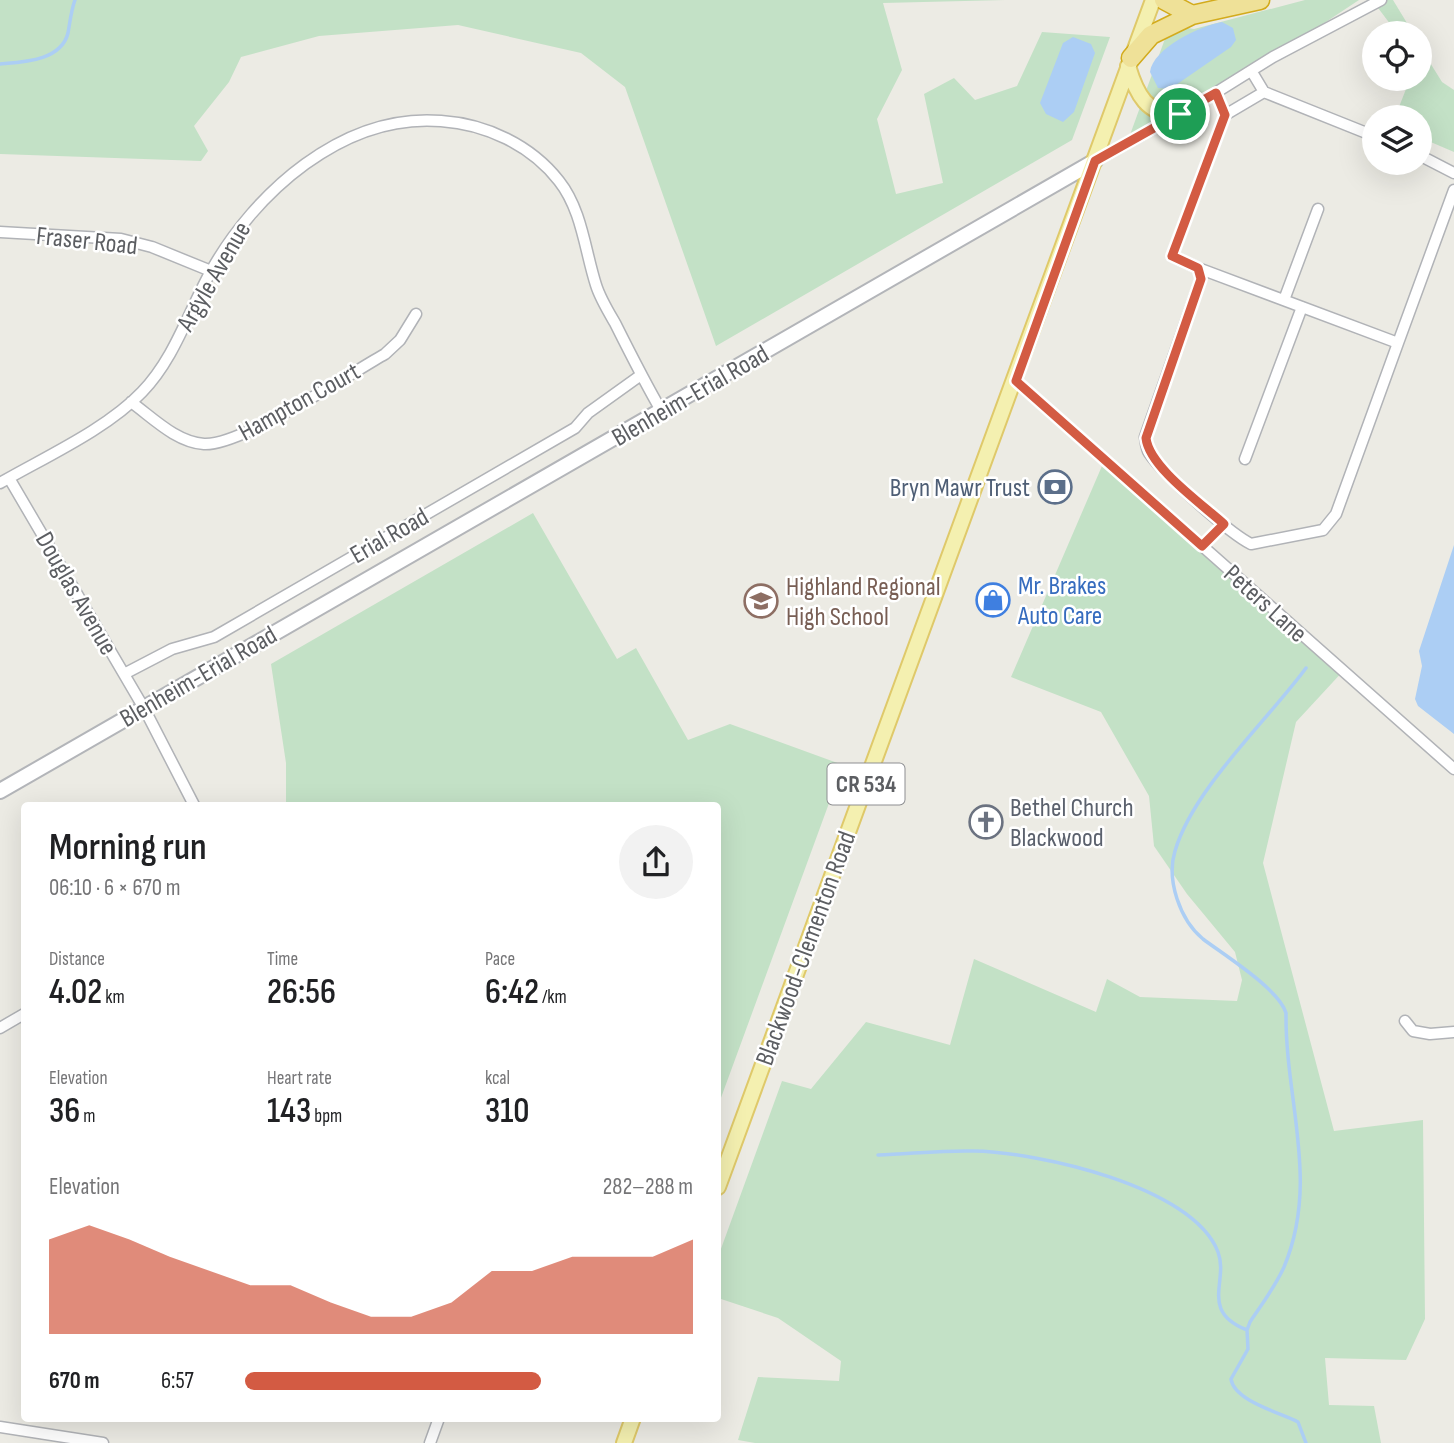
<!DOCTYPE html>
<meta charset="utf-8">
<style>
body{margin:0;font-family:"Sofia Sans Condensed",sans-serif;background:#f2f2f2;color:#202124;height:100vh;display:flex;flex-direction:column;font-size:26px;white-space:nowrap}
*{box-sizing:border-box;margin:0}
p{font-size:23px;color:#757577}
.icon{flex:none;width:38px;height:38px;fill:none;stroke:currentColor;stroke-width:2;stroke-linecap:round;stroke-linejoin:round}
.map{position:relative;flex:1;overflow:hidden}
.panel{position:absolute;left:21px;top:802px;width:700px;height:620px;display:flex;flex-direction:column;background:#fff;border-radius:7px;box-shadow:0 7px 28px #0002}
.panel>*{flex:none}
.buttons{position:absolute;left:1362px;top:21px;display:grid;gap:14px}
.buttons a{display:grid;place-items:center;width:70px;height:70px;border-radius:50%;background:#fff;box-shadow:0 7px 28px #0002;font-size:35px}
.pin{position:absolute;display:grid;place-items:center;width:60px;height:60px;color:#fff;margin:-30px;border:4px solid #fff;border-radius:50%;box-shadow:0 2px 7px #0007}
.round{display:grid;place-items:center;flex:none;width:74px;height:74px;border-radius:37px;background:#f2f2f2}
.head{display:flex;align-items:center;justify-content:space-between;height:119px;padding:0 28px}
h1{font-size:38px;font-weight:600;line-height:52px}
.stats{display:grid;grid-template-columns:repeat(3,1fr);gap:10px;height:119px;padding:7px 28px}
.stats div{display:grid;align-content:center}
.stats b{font-size:35px;font-weight:600}
.stats small{font-size:19px;font-weight:400}
.stats p{font-size:19px}
.chart{height:196px;padding:14px 28px}
.chart p{display:flex;justify-content:space-between}
.chart svg{width:100%;height:126px;margin-top:7px;fill:#d35b43;opacity:.7}
ul{padding:0 28px;list-style:none;font-size:23px}
li{display:grid;grid-template-columns:112px 84px 1fr;align-items:center;height:52px}
li i{height:18px;border-radius:9px;background:#d35b43}
.map>svg:first-child{display:block}
.green{fill:#c3e1c6}
.water{fill:#accef4}
.lines{fill:none;stroke-linecap:round;stroke-linejoin:round}
.stream{stroke:#accef4;stroke-width:3.5}
.minor-casing{stroke:#b1b3b7;stroke-width:13}
.secondary-casing{stroke:#b3b5b9;stroke-width:18}
.primary-casing{stroke:#dfc96a;stroke-width:18}
.motorway-casing{stroke:#d3ab1c;stroke-width:21}
.minor{stroke:#fff;stroke-width:10}
.secondary{stroke:#fff;stroke-width:14}
.primary{stroke:#f4f0b0;stroke-width:14}
.motorway{stroke:#efe198;stroke-width:18}
.route-casing{stroke:#fff;stroke-width:14}
.route{stroke:#d35b43;stroke-width:9}
.labels{text-anchor:middle;stroke-width:5;stroke-linejoin:round;paint-order:stroke}
.shield{fill:#fff;stroke:#8d8e91;stroke-width:2}
.shield-label{font-size:24px;font-weight:bold;fill:#5c5e62}
.street-label{font-size:26px;fill:#5c5e62;stroke:#fff}
.service-label{font-size:26px;fill:#4e5e75;stroke:#fff;text-anchor:end}
.shop-label{font-size:26px;fill:#366cbe;stroke:#fff;text-anchor:start}
.education-label{font-size:26px;fill:#785e54;stroke:#fff;text-anchor:start}
.worship-label{font-size:26px;fill:#5b616d;stroke:#fff;text-anchor:start}
</style>
<div class="map">
<svg width="1454" height="1443" viewBox="0 0 1454 1443">
<rect width="100%" height="100%" fill="#ecebe4"/>
<path class="green" d="M0 0H1005L883 3 902 70 877 119 896 194 943 183 924 94 954 78 975 100 1017 86 1042 32 1110 37 1072 140 716 346 625 87 581 53 458 25 319 36 241 57 229 82 194 126 208 151 201 161 0 154Z
M1305 0H1359L1273 57 1127 143 1170 25 1194 29Z
M1372 0H1393L1413 33H1397Z
M1419 45 1442 82 1454 90V152L1419 137V117H1395L1410 79H1419Z
M1105 459 1345 669 1296 722 1263 863 1334 1131 1423 1120 1425 1319 1406 1360 1325 1358 1329 1405 1374 1406 1381 1443H755L738 1440 758 1377 839 1381 841 1361 778 1318 718 1298V1257L782 1081 811 1089 866 1022 950 1045 974 959 1096 1012 1107 979 1140 997 1237 1001 1242 980 1235 952 1187 894 1154 846 1149 796 1101 712 1011 677Z
M533 513 617 659 636 648 688 740 730 724 843 765 718 1106V805H286V763L271 664Z"/>
<path class="water" d="M1222 22 1233 28 1236 40 1231 47 1170 89 1158 88 1150 72C1153 48 1200 26 1222 22Z
M1073 37 1091 44 1095 53 1074 112 1063 122 1046 114 1040 103 1063 43Z
M1454 545V734L1418 706 1415 699 1422 666 1419 651Z"/>
<g class="lines">
<path class="stream" d="M0 64C23 62 61 61 68 33 70 22 71 11 75 0
M1306 668C1267 721 1193 789 1175 851 1166 880 1180 920 1203 939 1224 955 1279 989 1286 1013 1285 1101 1320 1181 1284 1267 1275 1287 1262 1304 1250 1322L1247 1330 1248 1349 1231 1379C1234 1401 1281 1413 1298 1422L1306 1443
M878 1155C910 1154 942 1150 974 1151 1037 1152 1193 1186 1218 1252 1229 1281 1199 1311 1247 1330"/>
<defs>
<path id="minor" d="M1252 72 1264 92
M1225 115 1264 92 1374 136
M1419 155 1454 173
M1095 161 1204 100 1273 57 1381 0
M0 232 121 239 152 247 211 271
M1198 268 1398 343 1336 514 1323 530 1251 544C1229 533 1163 474 1149 453 1146 448 1146 443 1145 437L1201 279 1198 268 1172 256 1225 115 1216 93
M1284 300 1318 209
M1398 343 1454 190
M1016 381 1454 769
M131 402C153 418 176 442 204 444 241 446 348 375 385 354L400 340 416 314
M1245 459 1302 307
M9 478 145 710 194 805
M0 483C45 457 107 429 142 392 174 359 188 313 210 273 254 193 343 113 441 121 486 124 531 145 559 181 582 210 585 251 596 285 600 298 608 311 615 323 630 353 645 383 662 412
M1202 546 1224 524
M124 674 172 649 214 637 575 428 588 413 641 375
M1405 1021 1413 1031 1430 1034 1454 1032
M0 1028 24 1014
M0 1427 103 1443
M430 1443 439 1418"/>
<path id="secondary" d="M0 791 1095 161"/>
<path id="primary" d="M1128 66C1136 93 1147 117 1180 114
M718 1187 1153 0
M624 1443 633 1418"/>
<path id="motorway" d="M1164 0 1192 15 1260 0
M1131 58 1151 35 1192 15"/>
</defs>
<use href="#minor" class="minor-casing"/>
<use href="#secondary" class="secondary-casing"/>
<use href="#primary" class="primary-casing"/>
<use href="#motorway" class="motorway-casing"/>
<use href="#minor" class="minor"/>
<use href="#secondary" class="secondary"/>
<use href="#primary" class="primary"/>
<use href="#motorway" class="motorway"/>
</g>
<g class="lines">
<defs>
<path id="route" d="M1216 93 1225 115 1172 256 1198 268 1201 279 1146 438C1149 467 1202 504 1224 524L1202 546 1016 381 1095 161Z"/>
</defs>
<use href="#route" class="route-casing"/>
<use href="#route" class="route"/>
</g>
<defs>
<symbol id="bank-ring" viewBox="-11 -11 22 22"><circle r="9.5" fill="#fff" stroke="#5c6f8a" stroke-width="1.5"/><path d="M-6-4H6V4H-6ZM0-2.3a2.3 2.3 0 1 0 0 4.6a2.3 2.3 0 1 0 0-4.6Z" fill="#5c6f8a"/></symbol>
<symbol id="shop-ring" viewBox="-11 -11 22 22"><circle r="9.5" fill="#fff" stroke="#3f7fe0" stroke-width="1.5"/><path d="M-5-2.5h2.3a2.7 3.5 0 0 1 5.4 0H5L5.5 6h-11ZM-1.5-2.5h3a1.5 2.3 0 0 0-3 0Z" fill="#3f7fe0"/></symbol>
<symbol id="school-ring" viewBox="-11 -11 22 22"><circle r="9.5" fill="#fff" stroke="#8d6e63" stroke-width="1.5"/><path d="M0-5L7-2L0 1L-7-2ZM-4 1L0 2.5L4 1V4Q0 6-4 4Z" fill="#8d6e63"/></symbol>
<symbol id="church-ring" viewBox="-11 -11 22 22"><circle r="9.5" fill="#fff" stroke="#6b7280" stroke-width="1.5"/><path d="M-1.2-6h2.4v3.5h3.3v2.4h-3.3V6h-2.4V-.1h-3.3v-2.4h3.3Z" fill="#6b7280"/></symbol>
</defs>
<g fill-rule="evenodd">
<use href="#bank-ring" x="1036" y="468" width="38" height="38"/>
<use href="#shop-ring" x="974" y="581" width="38" height="38"/>
<use href="#school-ring" x="742" y="582" width="38" height="38"/>
<use href="#church-ring" x="967" y="803" width="38" height="38"/>
</g>
<g class="labels">
<rect class="shield" x="827.5" y="763.5" width="77" height="41" rx="5"/>
<g class="shield-label">
<text x="866" y="792">CR 534</text>
</g>
<g class="street-label">
<text transform="translate(87 240) rotate(6)" y="9">Fraser Road</text>
<text transform="translate(213 276) rotate(-60)" y="9">Argyle Avenue</text>
<text transform="translate(690 395) rotate(-30)" y="9">Blenheim-Erial Road</text>
<text transform="translate(299 401) rotate(-29)" y="9">Hampton Court</text>
<text transform="translate(389 535) rotate(-30)" y="9">Erial Road</text>
<text transform="translate(77 593) rotate(60)" y="9">Douglas Avenue</text>
<text transform="translate(1266 603) rotate(42)" y="9">Peters Lane</text>
<text transform="translate(198 676) rotate(-30)" y="9">Blenheim-Erial Road</text>
<text transform="translate(805 948) rotate(-70)" y="9">Blackwood-Clementon Road</text>
</g>
<g class="service-label">
<text x="1030" y="496">Bryn Mawr Trust</text>
</g>
<g class="shop-label">
<text x="1018" y="594">Mr. Brakes<tspan x="1018" dy="30">Auto Care</tspan></text>
</g>
<g class="education-label">
<text x="786" y="595">Highland Regional<tspan x="786" dy="30">High School</tspan></text>
</g>
<g class="worship-label">
<text x="1010" y="816">Bethel Church<tspan x="1010" dy="30">Blackwood</tspan></text>
</g>
</g>
</svg>
<div class="buttons">
<a><svg class="icon" aria-label="locate" viewBox="0 0 24 24"><circle cx="12" cy="12" r="6"/><path d="M12 2v4M12 18v4M2 12h4M18 12h4"/></svg></a>
<a><svg class="icon" aria-label="layers" viewBox="0 0 24 24"><path d="M12 4l9 5-9 5-9-5zM3 14l9 5 9-5"/></svg></a>
</div>
<div class="pin" style="left:1180px;top:114px;background:#1e9e55"><svg class="icon" aria-label="arrive" viewBox="0 0 24 24"><path d="M6 21V4h12l-3 4 3 4H6"/></svg></div>
<section class="panel">
<div class="head"><div><h1>Morning run</h1><p>06:10 · 6 × 670 m</p></div><a class="round"><svg class="icon" aria-label="share" viewBox="0 0 24 24"><path d="M12 15V3M7 8l5-5 5 5M5 13v7h14v-7"/></svg></a></div>
<div class="stats">
<div><p>Distance</p><b>4.02<small> km</small></b></div>
<div><p>Time</p><b>26:56</b></div>
<div><p>Pace</p><b>6:42<small> /km</small></b></div>
</div>
<div class="stats">
<div><p>Elevation</p><b>36<small> m</small></b></div>
<div><p>Heart rate</p><b>143<small> bpm</small></b></div>
<div><p>kcal</p><b>310</b></div>
</div>
<div class="chart"><p><span>Elevation</span>282–288 m</p>
<svg viewBox="0 0 160 44" preserveAspectRatio="none"><path d="M0 44V11L10 6L20 11L30 17L40 22L50 27L60 27L70 33L80 38L90 38L100 33L110 22L120 22L130 17L140 17L150 17L160 11V44z"/></svg>
</div>
<ul>
<li><b>670 m</b>6:57<i style="width:66%"></i></li>
</ul>
</section>
</div>
